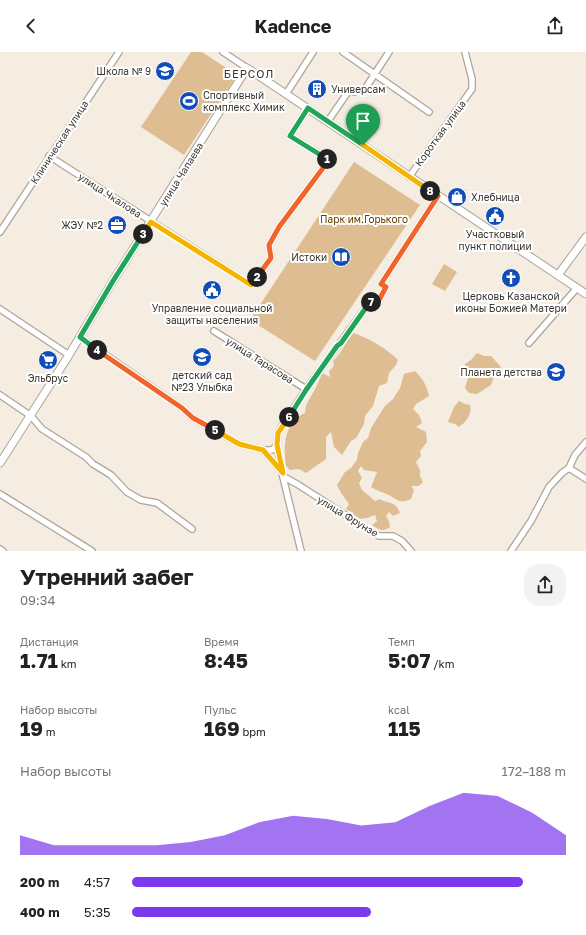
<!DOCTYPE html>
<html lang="ru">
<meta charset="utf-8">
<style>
body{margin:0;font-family:"Golos Text",sans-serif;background:#f2f2f2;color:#222;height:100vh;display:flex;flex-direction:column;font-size:15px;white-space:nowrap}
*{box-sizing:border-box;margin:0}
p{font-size:13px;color:#767676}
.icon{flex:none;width:22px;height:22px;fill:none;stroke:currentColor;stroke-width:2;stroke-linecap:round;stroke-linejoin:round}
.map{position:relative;height:499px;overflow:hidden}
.sheet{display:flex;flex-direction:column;background:#fff;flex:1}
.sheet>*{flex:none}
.pin{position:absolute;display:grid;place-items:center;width:34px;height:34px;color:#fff;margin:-41px -17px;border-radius:50% 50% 50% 0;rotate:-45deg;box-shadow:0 0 4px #0007}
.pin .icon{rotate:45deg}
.km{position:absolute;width:20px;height:20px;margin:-10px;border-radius:50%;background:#222;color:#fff;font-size:11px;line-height:20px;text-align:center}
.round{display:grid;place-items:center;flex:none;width:42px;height:42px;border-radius:16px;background:#f2f2f2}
.head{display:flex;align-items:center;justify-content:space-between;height:68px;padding:0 20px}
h1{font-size:22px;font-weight:700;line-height:30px}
.metrics{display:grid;grid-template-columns:repeat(3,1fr);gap:6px;height:68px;padding:4px 20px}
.metrics div{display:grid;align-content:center}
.metrics b{font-size:20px;font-weight:700}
.metrics small{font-size:11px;font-weight:400}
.metrics p{font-size:11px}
.chart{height:112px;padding:8px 20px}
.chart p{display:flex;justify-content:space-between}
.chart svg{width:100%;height:72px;margin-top:4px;fill:#7c3aed;opacity:.7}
ul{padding:0 20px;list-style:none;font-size:13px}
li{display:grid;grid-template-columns:64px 48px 1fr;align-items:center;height:30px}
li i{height:10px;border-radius:5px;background:#7c3aed}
header{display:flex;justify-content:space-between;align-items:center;height:52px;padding:0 20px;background:#fff;font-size:18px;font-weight:700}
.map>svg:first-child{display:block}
.green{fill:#ddbd91}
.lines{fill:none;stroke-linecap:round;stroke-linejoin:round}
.minor-casing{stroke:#aca59a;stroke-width:8}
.tertiary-casing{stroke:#aca59a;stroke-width:9}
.minor{stroke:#fff;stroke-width:5.5}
.tertiary{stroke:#fff;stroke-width:7}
.split-1-casing{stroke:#fff;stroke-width:8}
.split-2-casing{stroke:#fff;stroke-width:8}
.split-3-casing{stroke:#fff;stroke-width:8}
.split-4-casing{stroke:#fff;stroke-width:8}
.split-5-casing{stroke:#fff;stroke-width:8}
.split-6-casing{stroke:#fff;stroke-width:8}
.split-7-casing{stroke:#fff;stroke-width:8}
.split-8-casing{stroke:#fff;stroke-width:8}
.split-9-casing{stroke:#fff;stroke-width:8}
.split-1{stroke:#22a559;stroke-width:5}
.split-2{stroke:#f0652b;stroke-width:5}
.split-3{stroke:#f5b400;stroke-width:5}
.split-4{stroke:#22a559;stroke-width:5}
.split-5{stroke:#f0652b;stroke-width:5}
.split-6{stroke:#f5b400;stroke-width:5}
.split-7{stroke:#22a559;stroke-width:5}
.split-8{stroke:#f0652b;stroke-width:5}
.split-9{stroke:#f5b400;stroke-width:5}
.labels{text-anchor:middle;stroke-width:4;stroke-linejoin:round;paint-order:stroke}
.poi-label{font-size:10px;fill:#37342f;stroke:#fff}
.street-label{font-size:10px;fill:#37342f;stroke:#fff}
.park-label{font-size:10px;fill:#624001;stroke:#fff}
.neighbourhood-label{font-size:11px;letter-spacing:1px;fill:#37342f;stroke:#fff}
</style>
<header><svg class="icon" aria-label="back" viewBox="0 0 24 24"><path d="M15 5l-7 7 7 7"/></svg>Kadence<svg class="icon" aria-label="share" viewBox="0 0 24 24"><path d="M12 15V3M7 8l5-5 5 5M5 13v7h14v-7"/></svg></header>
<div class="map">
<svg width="586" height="499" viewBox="0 0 586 499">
<rect width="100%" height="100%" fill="#f5ede2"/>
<path class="green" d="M191 0H202L237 23 184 103 141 75Z
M354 110 420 153 315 309 250 268Z
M444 212 457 220 445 239 432 232Z
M353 281C369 286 386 296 398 308L396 313 389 321 387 331 379 334 373 354 365 364 364 372 356 386 351 389 342 403 334 395 331 380 326 385V407L306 421 299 417 290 418 286 414C283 396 284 369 305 361 305 352 311 345 315 337 318 332 320 326 322 321L330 325 329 319 334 314 333 309C342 301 345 290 353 281Z
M477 301 484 304H491L501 315 498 321 495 322 491 333 477 342 469 341 465 336 468 326 465 312 472 307Z
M415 319C423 327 427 334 429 344L416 352 413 357 419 363 422 371 416 375 426 380 427 390 420 399 421 404 416 410 420 418V424L423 430 419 434H411L414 438 411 447C400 452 398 448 389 443 383 440 377 439 371 435L377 420 364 418 361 414 358 419 362 426 359 431 362 438 375 449 380 447C390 453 395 448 400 461L393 464 389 460 386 464 389 469 390 475C383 480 379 478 372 473L377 469 375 463 367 466 360 467 346 457 349 452 341 441 337 433 345 420 351 416 357 408 358 401 363 390 368 386 371 376 385 354 393 347 400 336 404 322Z
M459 349 465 352 470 353C472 363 466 370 459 375L455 372 448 370 454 355Z"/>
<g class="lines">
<defs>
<path id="minor" d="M223 0 247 16
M343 0 429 60
M286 42 313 0
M328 69 350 37 354 40 365 37 389 0
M49 104 251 233 271 206 269 193 279 175 329 108 290 84 308 56
M409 125 472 37V27L465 0
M0 180 119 0
M0 257 69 303
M214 279 306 337
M80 285 182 356 193 366 239 392 263 398H272L277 393
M529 291 577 236
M0 343 31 364 42 377 86 405 93 412 111 423 127 440 141 448 157 451 192 477
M263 398 282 420
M569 416 586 427
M284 425 297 432 370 479 379 484H393L402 489 411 499
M0 442 92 499
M0 497 3 499
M301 499 281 417 277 393 278 381 306 337 370 250H378L386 235 381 232 438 144
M511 499 531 469 549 435 562 421 569 416 575 403 586 390"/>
<path id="tertiary" d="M558 223 586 185
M0 411 69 303 113 229 247 16 586 242"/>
</defs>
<use href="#minor" class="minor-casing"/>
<use href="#tertiary" class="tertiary-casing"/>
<use href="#minor" class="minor"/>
<use href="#tertiary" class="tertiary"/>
</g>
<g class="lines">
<defs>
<path id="split-1" d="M327 107 290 84 308 56 363 93"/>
<path id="split-2" d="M257 225 271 206 269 193 279 175 329 108 327 107"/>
<path id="split-3" d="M143 182 151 170 251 233 257 225"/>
<path id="split-4" d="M97 298 80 285 113 229 143 182"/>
<path id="split-5" d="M97 298 182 356 193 366 215 378"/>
<path id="split-6" d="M215 378 239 392 263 398 283 421 277 393 278 381 289 365"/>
<path id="split-7" d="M289 365 306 338 337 294 341 291 370 250H371"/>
<path id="split-8" d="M371 250H378L386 235 381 232 438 144 430 139"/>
<path id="split-9" d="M363 93 430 139"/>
</defs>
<use href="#split-1" class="split-1-casing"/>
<use href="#split-2" class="split-2-casing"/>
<use href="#split-3" class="split-3-casing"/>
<use href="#split-4" class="split-4-casing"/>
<use href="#split-5" class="split-5-casing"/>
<use href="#split-6" class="split-6-casing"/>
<use href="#split-7" class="split-7-casing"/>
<use href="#split-8" class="split-8-casing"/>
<use href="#split-9" class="split-9-casing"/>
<use href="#split-1" class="split-1"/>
<use href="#split-2" class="split-2"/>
<use href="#split-3" class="split-3"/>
<use href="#split-4" class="split-4"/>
<use href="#split-5" class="split-5"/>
<use href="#split-6" class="split-6"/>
<use href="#split-7" class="split-7"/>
<use href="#split-8" class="split-8"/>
<use href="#split-9" class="split-9"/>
</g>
<defs>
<symbol id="school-disc" viewBox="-11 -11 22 22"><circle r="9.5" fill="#104db8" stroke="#fff"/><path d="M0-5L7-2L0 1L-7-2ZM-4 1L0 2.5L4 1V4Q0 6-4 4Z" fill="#fff"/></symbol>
<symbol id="building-disc" viewBox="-11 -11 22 22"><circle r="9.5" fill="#104db8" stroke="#fff"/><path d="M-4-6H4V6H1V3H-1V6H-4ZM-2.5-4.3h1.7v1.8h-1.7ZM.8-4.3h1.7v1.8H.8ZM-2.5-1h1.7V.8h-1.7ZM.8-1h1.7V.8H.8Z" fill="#fff"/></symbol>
<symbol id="stadium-disc" viewBox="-11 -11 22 22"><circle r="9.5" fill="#104db8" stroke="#fff"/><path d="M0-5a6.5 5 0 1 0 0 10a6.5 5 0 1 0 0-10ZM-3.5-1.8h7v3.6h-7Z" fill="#fff"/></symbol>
<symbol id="shop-disc" viewBox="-11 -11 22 22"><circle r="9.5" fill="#104db8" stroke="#fff"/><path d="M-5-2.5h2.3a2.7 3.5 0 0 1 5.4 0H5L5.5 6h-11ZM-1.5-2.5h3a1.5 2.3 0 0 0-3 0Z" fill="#fff"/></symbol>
<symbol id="civic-disc" viewBox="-11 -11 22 22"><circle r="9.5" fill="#104db8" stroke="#fff"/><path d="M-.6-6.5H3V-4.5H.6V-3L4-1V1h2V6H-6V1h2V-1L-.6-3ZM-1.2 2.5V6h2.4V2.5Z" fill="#fff"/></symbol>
<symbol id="office-disc" viewBox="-11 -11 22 22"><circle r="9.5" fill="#104db8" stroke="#fff"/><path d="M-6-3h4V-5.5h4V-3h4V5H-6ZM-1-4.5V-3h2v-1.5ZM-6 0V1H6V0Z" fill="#fff"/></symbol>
<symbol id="library-disc" viewBox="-11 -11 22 22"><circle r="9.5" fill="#104db8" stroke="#fff"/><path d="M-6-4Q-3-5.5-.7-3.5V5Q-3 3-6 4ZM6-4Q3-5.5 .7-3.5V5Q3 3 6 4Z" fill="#fff"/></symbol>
<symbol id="church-disc" viewBox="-11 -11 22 22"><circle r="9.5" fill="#104db8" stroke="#fff"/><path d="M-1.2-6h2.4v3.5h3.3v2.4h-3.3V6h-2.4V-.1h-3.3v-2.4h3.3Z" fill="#fff"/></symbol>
<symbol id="supermarket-disc" viewBox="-11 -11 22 22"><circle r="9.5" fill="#104db8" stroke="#fff"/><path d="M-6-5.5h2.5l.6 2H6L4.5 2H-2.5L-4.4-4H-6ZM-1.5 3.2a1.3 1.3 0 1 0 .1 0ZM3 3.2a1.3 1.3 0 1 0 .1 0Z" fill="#fff"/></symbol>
</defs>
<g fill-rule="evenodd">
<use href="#school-disc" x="154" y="8" width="22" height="22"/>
<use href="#building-disc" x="306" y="26" width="22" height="22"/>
<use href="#stadium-disc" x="178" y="38" width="22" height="22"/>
<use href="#shop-disc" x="446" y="134" width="22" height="22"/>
<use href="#civic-disc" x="484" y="153" width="22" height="22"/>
<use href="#office-disc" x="106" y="162" width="22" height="22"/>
<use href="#library-disc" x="330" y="194" width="22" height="22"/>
<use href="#church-disc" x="500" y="215" width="22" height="22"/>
<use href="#civic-disc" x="201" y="227" width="22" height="22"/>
<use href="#school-disc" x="191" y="294" width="22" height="22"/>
<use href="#supermarket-disc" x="37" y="297" width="22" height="22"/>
<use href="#school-disc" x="545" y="309" width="22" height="22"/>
</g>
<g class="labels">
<g class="poi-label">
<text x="151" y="23" text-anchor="end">Школа № 9</text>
<text x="331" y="41" text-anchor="start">Универсам</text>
<text x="203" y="47" text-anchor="start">Спортивный<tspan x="203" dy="12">комплекс Химик</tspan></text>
<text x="471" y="149" text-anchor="start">Хлебница</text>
<text x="103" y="177" text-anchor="end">ЖЭУ №2</text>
<text x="495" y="186">Участковый<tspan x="495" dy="12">пункт полиции</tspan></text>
<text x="327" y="209" text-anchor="end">Истоки</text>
<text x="511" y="248">Церковь Казанской<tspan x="511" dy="12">иконы Божией Матери</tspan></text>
<text x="212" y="260">Управление социальной<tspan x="212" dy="12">защиты населения</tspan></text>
<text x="542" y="324" text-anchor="end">Планета детства</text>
<text x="202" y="327">детский сад<tspan x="202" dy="12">№23 Улыбка</tspan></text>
<text x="48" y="330">Эльбрус</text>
</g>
<g class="street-label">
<text transform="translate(440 81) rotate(-54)" y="4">Короткая улица</text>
<text transform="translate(59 90) rotate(-57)" y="4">Клиническая улица</text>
<text transform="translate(181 122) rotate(-58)" y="4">улица Чапаева</text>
<text transform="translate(110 143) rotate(33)" y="4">улица Чкалова</text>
<text transform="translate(260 308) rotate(32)" y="4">улица Тарасова</text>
<text transform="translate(348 464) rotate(31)" y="4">улица Фрунзе</text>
</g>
<g class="park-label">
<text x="364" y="171">Парк им.Горького</text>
</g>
<g class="neighbourhood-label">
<text x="249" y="26">БЕРСОЛ</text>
</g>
</g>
</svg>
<div class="pin" style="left:363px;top:93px;background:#1e9e55"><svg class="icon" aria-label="arrive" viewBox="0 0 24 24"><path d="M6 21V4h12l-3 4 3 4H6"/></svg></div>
<b class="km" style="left:327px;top:107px">1</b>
<b class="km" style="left:257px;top:225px">2</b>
<b class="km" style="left:143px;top:182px">3</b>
<b class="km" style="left:97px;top:298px">4</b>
<b class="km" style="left:215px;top:378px">5</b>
<b class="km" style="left:289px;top:365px">6</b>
<b class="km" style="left:371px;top:250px">7</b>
<b class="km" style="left:430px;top:139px">8</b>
</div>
<section class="sheet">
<div class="head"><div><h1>Утренний забег</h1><p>09:34</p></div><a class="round"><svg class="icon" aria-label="share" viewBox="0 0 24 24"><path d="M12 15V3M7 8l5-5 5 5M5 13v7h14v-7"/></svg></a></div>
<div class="metrics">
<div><p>Дистанция</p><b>1.71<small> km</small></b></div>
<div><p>Время</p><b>8:45</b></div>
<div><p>Темп</p><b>5:07<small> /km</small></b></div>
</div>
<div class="metrics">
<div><p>Набор высоты</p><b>19<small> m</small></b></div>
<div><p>Пульс</p><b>169<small> bpm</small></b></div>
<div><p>kcal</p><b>115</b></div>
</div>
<div class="chart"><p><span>Набор высоты</span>172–188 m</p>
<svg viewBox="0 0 160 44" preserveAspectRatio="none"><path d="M0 44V32L10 38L20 38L30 38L40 38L50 36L60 32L70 24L80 20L90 22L100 26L110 24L120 14L130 6L140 8L150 18L160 32V44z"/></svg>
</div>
<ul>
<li><b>200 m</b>4:57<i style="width:90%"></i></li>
<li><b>400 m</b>5:35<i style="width:55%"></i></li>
</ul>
</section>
